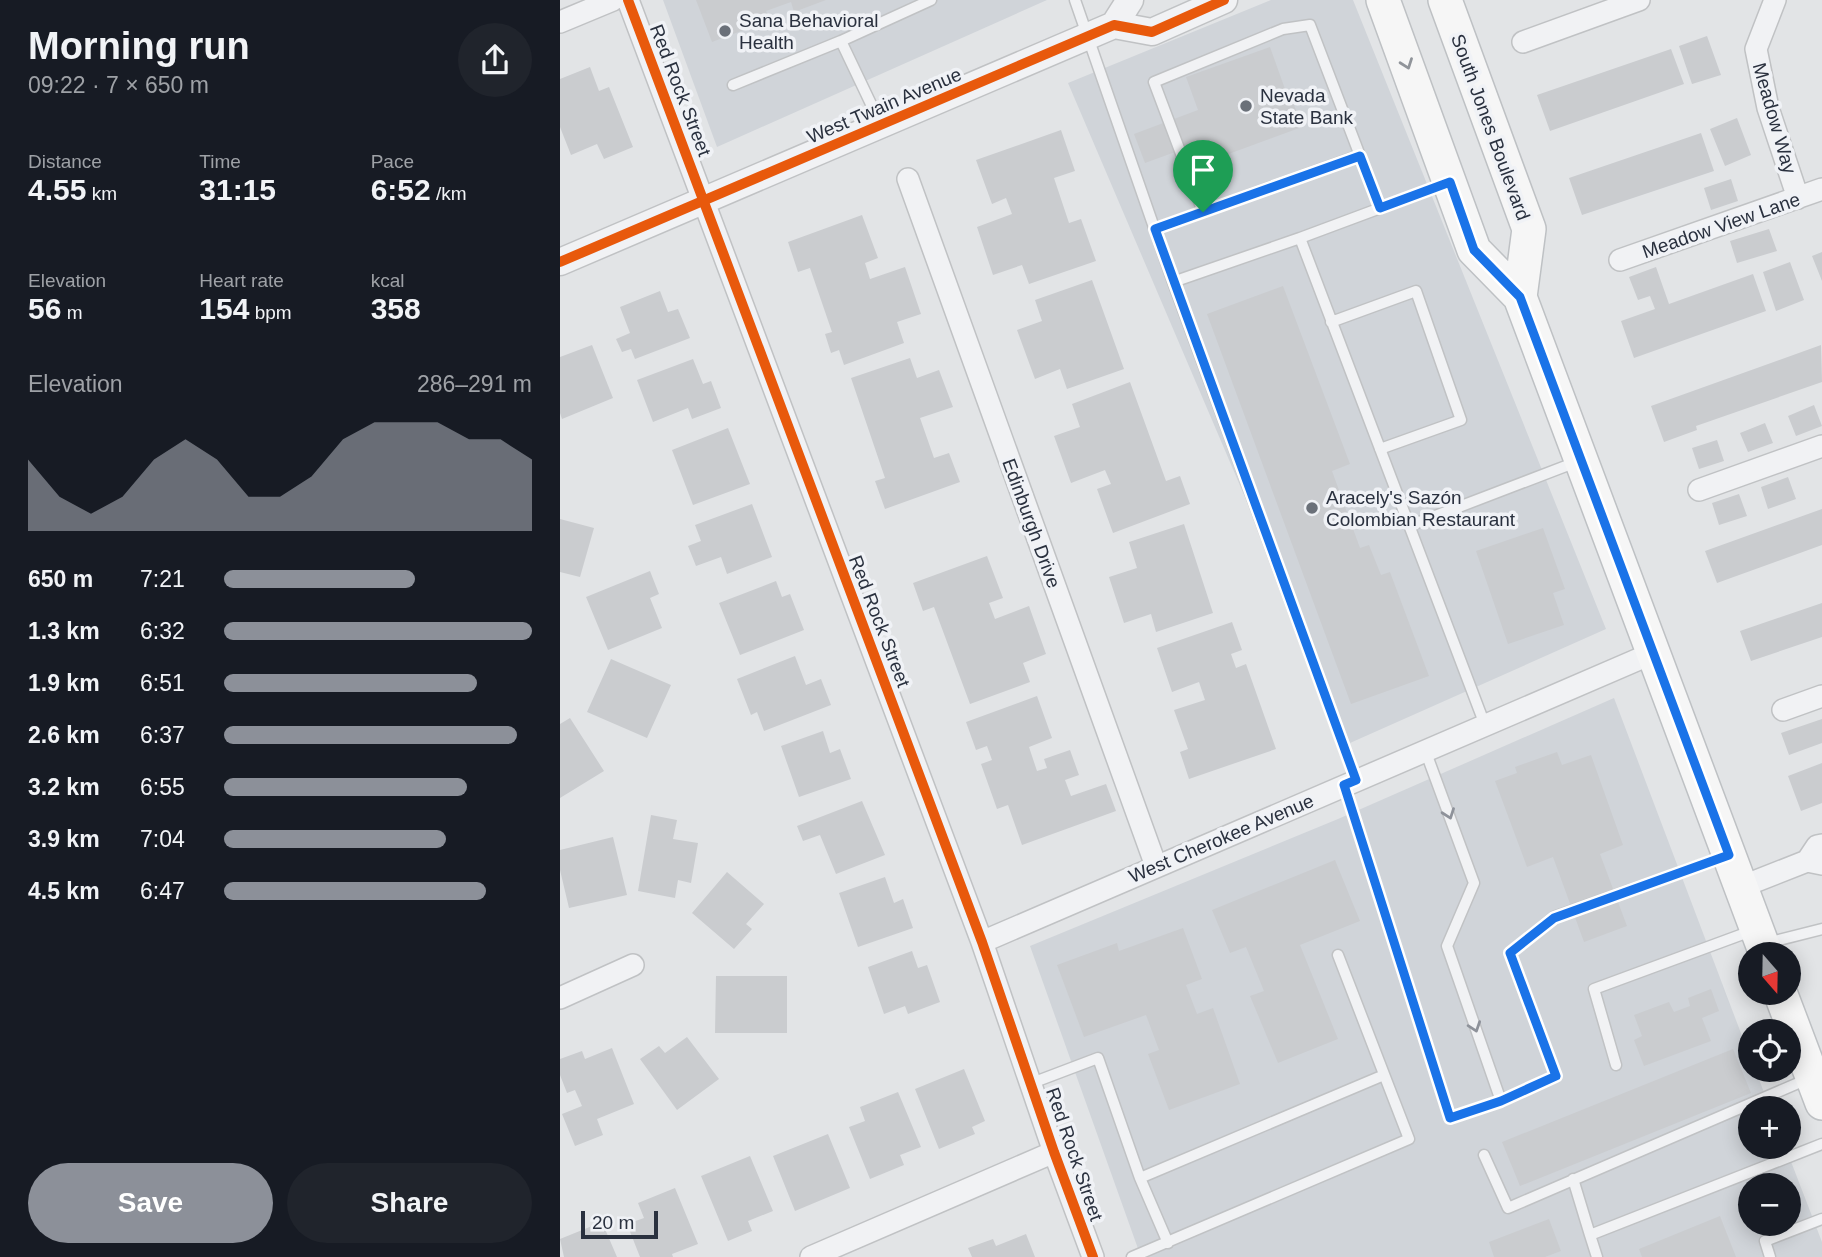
<!DOCTYPE html>
<meta charset="utf-8">
<style>
body{margin:0;font-family:Arial,sans-serif;background:#20242c;color:#f1f3f6;height:100vh;display:flex;flex-direction:column;font-size:26px;white-space:nowrap}
*{box-sizing:border-box;margin:0}
p{font-size:23px;color:#9ea1a6}
.icon{flex:none;width:38px;height:38px;fill:none;stroke:currentColor;stroke-width:2;stroke-linecap:round;stroke-linejoin:round}
.map{position:relative;flex:1;overflow:hidden}
.panel{display:flex;flex-direction:column;background:#171b24;width:560px}
.panel>*{flex:none}
.needle{width:46px;rotate:160deg}
.controls{position:absolute;left:1178px;top:942px;display:grid;gap:14px}
.controls a{display:grid;place-items:center;width:63px;height:63px;border-radius:50%;background:#171b24;box-shadow:0 4px 18px #0003;font-size:35px}
.scale{position:absolute;left:21px;bottom:18px;width:77px;box-sizing:border-box;padding-left:7px;border:4px solid #2a313f;border-top:0;font-size:19px;line-height:24px;white-space:nowrap;color:#2a313f;-webkit-text-stroke:5px #f0f2f6;paint-order:stroke}
.pin{position:absolute;display:grid;place-items:center;width:60px;height:60px;color:#fff;margin:-72px -30px;border-radius:50% 50% 50% 0;rotate:-45deg;box-shadow:0 0 7px #0007}
.pin .icon{rotate:45deg}
.round{display:grid;place-items:center;flex:none;width:74px;height:74px;border-radius:37px;background:#20242c}
.head{display:flex;align-items:center;justify-content:space-between;height:119px;padding:0 28px}
h1{font-size:38px;font-weight:700;line-height:52px}
.metrics{display:grid;grid-template-columns:repeat(3,1fr);gap:10px;height:119px;padding:7px 28px}
.metrics div{display:grid;align-content:center}
.metrics b{font-size:30px;font-weight:700}
.metrics small{font-size:19px;font-weight:400}
.metrics p{font-size:19px}
.chart{height:196px;padding:14px 28px}
.chart p{display:flex;justify-content:space-between}
.chart svg{width:100%;height:126px;margin-top:7px;fill:#8c9099;opacity:.7}
.cta{display:flex;gap:14px;margin-top:auto;padding:14px 28px}
.cta a{flex:1;height:80px;border-radius:42px;background:#8c9099;color:#fff;font-size:28px;font-weight:700;line-height:80px;text-align:center}
.cta a+a{background:#20242c;color:#f1f3f6}
ul{padding:0 28px;list-style:none;font-size:23px}
li{display:grid;grid-template-columns:112px 84px 1fr;align-items:center;height:52px}
li i{height:18px;border-radius:9px;background:#8c9099}
main{display:flex;flex:1;min-height:0}
.map>svg:first-child{display:block}
.built{fill:#d0d4d9;fill-rule:evenodd}
.building{fill:#cacccf}
.lines{fill:none;stroke-linecap:round;stroke-linejoin:round}
.service-casing{stroke:#c0c2c4;stroke-width:13}
.minor-casing{stroke:#c0c2c4;stroke-width:24}
.tertiary-casing{stroke:#c0c2c4;stroke-width:29}
.primary-casing{stroke:#bec1c4;stroke-width:36}
.service{stroke:#f1f2f4;stroke-width:10}
.minor{stroke:#f1f2f4;stroke-width:21}
.tertiary{stroke:#f1f2f4;stroke-width:26}
.primary{stroke:#f6f6f6;stroke-width:33}
.cycleway-casing{stroke:#f0f2f6;stroke-width:15}
.cycleway{stroke:#e8590c;stroke-width:10}
.oneway{stroke:#90949a}
.oneway2{stroke:#8e929a}
.route-casing{stroke:#fff;stroke-width:14}
.route{stroke:#1a73e8;stroke-width:9}
.poi-dot{fill:#6a7079;stroke:#f0f2f6;stroke-width:2.5}
.labels{text-anchor:middle;stroke-width:7;stroke-linejoin:round;paint-order:stroke}
.poi-label{font-size:19px;fill:#2a313f;stroke:#f0f2f6;text-anchor:start}
.street-label{font-size:19px;fill:#2a313f;stroke:#f0f2f6}
</style>
<main>
<section class="panel">
<div class="head"><div><h1>Morning run</h1><p>09:22 · 7 × 650 m</p></div><a class="round"><svg class="icon" aria-label="share" viewBox="0 0 24 24"><path d="M12 15V3M7 8l5-5 5 5M5 13v7h14v-7"/></svg></a></div>
<div class="metrics">
<div><p>Distance</p><b>4.55<small> km</small></b></div>
<div><p>Time</p><b>31:15</b></div>
<div><p>Pace</p><b>6:52<small> /km</small></b></div>
</div>
<div class="metrics">
<div><p>Elevation</p><b>56<small> m</small></b></div>
<div><p>Heart rate</p><b>154<small> bpm</small></b></div>
<div><p>kcal</p><b>358</b></div>
</div>
<div class="chart"><p><span>Elevation</span>286–291 m</p>
<svg viewBox="0 0 160 44" preserveAspectRatio="none"><path d="M0 44V19L10 32L20 38L30 32L40 19L50 12L60 19L70 32L80 32L90 25L100 12L110 6L120 6L130 6L140 12L150 12L160 19V44z"/></svg>
</div>
<ul>
<li><b>650 m</b>7:21<i style="width:62%"></i></li>
<li><b>1.3 km</b>6:32<i style="width:100%"></i></li>
<li><b>1.9 km</b>6:51<i style="width:82%"></i></li>
<li><b>2.6 km</b>6:37<i style="width:95%"></i></li>
<li><b>3.2 km</b>6:55<i style="width:79%"></i></li>
<li><b>3.9 km</b>7:04<i style="width:72%"></i></li>
<li><b>4.5 km</b>6:47<i style="width:85%"></i></li>
</ul>
<div class="cta"><a>Save</a><a>Share</a></div>
</section>
<div class="map">
<svg width="1262" height="1257" viewBox="0 0 1262 1257">
<rect width="100%" height="100%" fill="#e2e4e6"/>
<path class="built" d="M103 0H487L157 147Z
M711 0H793L1046 629 790 743 508 83Z
M1054 698 1190 1057V1069H1195L1210 1108H1190V1146H1225L1262 1242V1257H581L470 946 778 819ZM1190 1185H1228V1223H1190Z"/>
<path class="building" d="M136 0H266L234 12 231 2 206 11 210 20 152 42Z
M1147 36 1161 75 1132 84 1119 46Z
M710 47 730 103 733 102 742 127 655 159 648 140 585 163 574 134 638 110 626 77Z
M1111 49 1124 84 990 131 977 95Z
M30 67 39 91 49 87 73 147 44 159 37 144 11 155 0 127V79Z
M1177 118 1191 155 1165 166 1150 129Z
M501 130 515 171 494 178 509 223 521 219 536 261 469 284 462 265 433 275 417 227 452 214 446 198 432 204 416 160Z
M1141 133 1154 171 1022 215 1009 178Z
M1171 179 1178 201 1151 210 1144 188Z
M302 215 318 258 305 263 310 279 345 267 361 314 337 322 344 343 284 365 279 350 271 353 265 334 272 332 250 268 238 272 228 242Z
M1209 229 1217 251 1177 263 1170 241Z
M1262 252V281L1252 256Z
M1230 262 1244 300 1216 311 1203 272Z
M1096 267 1109 304 1193 274 1206 311 1074 358 1061 321 1095 309 1090 296 1078 300 1069 277Z
M532 280 564 369 507 389 500 369 475 379 457 330 482 321 475 300Z
M723 286 790 464 772 471 800 548 809 545 821 575 830 572 869 676 791 704 647 314Z
M100 291 108 312 118 309 130 338 75 359 71 349 62 352 56 339 70 333 60 307Z
M32 345 53 398 2 419 0 413V357Z
M1261 345 1262 382 1136 426 1137 430 1104 442 1091 406Z
M350 358 357 378 379 370 393 407 360 418 374 458 389 453 400 482 325 509 315 481 325 478 291 378Z
M133 359 143 384 151 381 161 408 132 419 128 408 93 422 77 380Z
M570 382 606 481 620 476 630 504 553 533 537 489 551 484 545 470 511 483 494 436 520 427 512 404Z
M1254 405 1262 426 1236 436 1228 416Z
M1205 423 1213 443 1188 452 1180 433Z
M168 428 190 484 133 505 112 450Z
M1157 440 1164 461 1139 469 1132 448Z
M1228 477 1236 499 1208 509 1201 487Z
M1179 494 1187 516 1159 525 1152 503Z
M192 504 212 557 167 574 161 557 136 566 128 546 141 541 135 525Z
M1262 509V545L1157 583 1145 551Z
M0 519 34 528 20 577 0 572Z
M624 524 653 613 596 632 591 614 564 623 549 577 577 568 569 542Z
M983 528 1005 589 993 593 1004 625 948 644 916 551Z
M427 556 443 598 429 603 435 619 469 606 486 654 463 663 470 682 410 704 374 607 363 611 353 583Z
M90 571 99 594 90 598 102 628 48 650 26 597Z
M216 581 222 597 230 594 244 630 180 655 159 603Z
M1262 603V637L1191 661 1180 631Z
M672 622 682 650 671 654 676 668 686 664 716 749 629 779 620 752 628 749 614 710 645 700 639 682 612 692 597 648Z
M235 656 246 685 261 679 271 705 204 731 197 712 191 715 177 679Z
M51 659 111 685 87 738 27 712Z
M477 696 492 738 469 747 477 771 487 768 484 759 510 750 519 775 505 780 511 796 546 784 556 811 462 845 448 805 437 809 421 764 432 760 427 746 416 750 406 722Z
M10 718 44 771 0 798V724Z
M1262 719V743L1229 755 1221 733Z
M263 731 270 753 280 749 291 779 239 797 221 746Z
M997 752 1002 765 1031 755 1063 845 1040 854 1067 926 1024 942 993 857 967 867 935 781 957 773 955 767Z
M1262 763V803L1241 811 1228 776Z
M302 801 325 855 276 874 260 835 243 841 237 826Z
M91 815 117 820 113 839 138 843 131 883 118 880 115 898 78 891Z
M53 837 67 895 9 908 0 870V850Z
M775 860 800 921 740 945 778 1039 718 1063 690 996 704 991 686 947 670 953 652 910Z
M167 872 204 904 186 924 192 929 174 949 132 913Z
M325 877 334 903 343 899 353 928 298 947 279 893Z
M623 928 642 979 626 985 637 1014 653 1008 680 1084 609 1110 588 1054 599 1050 586 1015 524 1037 497 965 557 943 559 951Z
M352 951 358 968 367 965 380 1002 348 1014 345 1006 324 1014 308 967Z
M156 976H227V1033H155Z
M1151 989 1159 1011 1142 1018 1151 1041 1084 1066 1074 1040 1082 1036 1074 1015 1109 1002 1114 1012 1130 1006 1128 998Z
M127 1037 159 1079 117 1110 80 1059 99 1046 105 1053Z
M52 1048 74 1104 37 1119 43 1135 15 1146 2 1114 22 1106 15 1090 7 1093 0 1075V1059L22 1051 25 1059Z
M1173 1049 1191 1093 960 1186 942 1142Z
M404 1069 425 1121 412 1127 415 1134 379 1149 355 1089Z
M338 1092 361 1147 340 1155 344 1165 310 1179 289 1127 305 1121 300 1107Z
M268 1134 290 1188 235 1211 213 1156Z
M190 1156 213 1211 188 1221 192 1231 168 1241 141 1176Z
M115 1188 138 1244 112 1254 113 1257H80L67 1224 84 1218 78 1203Z
M1160 1216 1176 1257H1082L1079 1249Z
M989 1219 1001 1251 985 1257H934L929 1242Z
M42 1222 57 1257H4L0 1239Z
M466 1234 475 1257H412L408 1248 433 1239 436 1246Z"/>
<g class="lines">
<defs>
<path id="service" d="M515 0 613 282 740 238
M281 41 371 0
M173 85 281 41 321 125
M885 184 740 238 925 725
M643 212 594 82 723 29 750 25 820 208
M595 229 800 155
M613 282 796 780
M771 322 856 291 901 420 820 449
M849 526 1019 461
M865 750 914 883 887 946 941 1101 996 1076 950 953 994 917 1167 856
M784 785 890 1118 941 1101
M1207 943 1262 929
M1056 1065 1034 989 1194 930
M472 1083 538 1058 580 1178 824 1075
M924 1155 948 1208 1250 1078
M580 1178 608 1243
M1013 1179 1030 1235
M572 1257 849 1139 778 955
M1037 1257 1030 1235 1262 1144
M1210 1257 1205 1241 1262 1219"/>
<path id="minor" d="M68 0 422 942 494 1152 533 1257
M1215 0 1196 49 1208 108 1238 198
M0 22 53 0
M963 42 1079 0
M348 179 596 866
M1060 260 1262 189
M1139 490 1262 446
M1223 710 1262 696
M1247 861 1257 846 1262 845
M1181 887 1247 861 1262 864
M422 942 1093 653
M0 998 73 965
M251 1257 494 1152"/>
<path id="tertiary" d="M554 25 570 0
M0 262 554 25 592 32 664 0"/>
<path id="primary" d="M823 0 914 250 960 297 1206 954
M885 0 969 229 960 297
M1220 992 1262 1103"/>
</defs>
<use href="#service" class="service-casing"/>
<use href="#minor" class="minor-casing"/>
<use href="#tertiary" class="tertiary-casing"/>
<use href="#primary" class="primary-casing"/>
<use href="#service" class="service"/>
<use href="#minor" class="minor"/>
<use href="#tertiary" class="tertiary"/>
<use href="#primary" class="primary"/>
<defs>
<path id="cycleway" d="M68 0 422 942 494 1152 533 1257
M0 262 554 25 592 32 664 0"/>
</defs>
<use href="#cycleway" class="cycleway-casing"/>
<use href="#cycleway" class="cycleway"/>
</g>
<defs><path id="oneway-chevron" d="M-2-3.5L2.5 0L-2 3.5" fill="none" stroke-width="1.6" stroke-linecap="round" stroke-linejoin="round" transform="scale(1.75)"/></defs>
<use class="oneway" href="#oneway-chevron" transform="translate(847 64) rotate(70)"/>
<g class="oneway2">
<use href="#oneway-chevron" transform="translate(889 814) rotate(70)"/>
<use href="#oneway-chevron" transform="translate(915 1027) rotate(71)"/>
</g>
<g class="lines">
<defs>
<path id="route" d="M800 156 820 208 890 182 914 250 960 297 1169 855 994 918 950 953 996 1076 941 1101 890 1118 784 785 796 780 595 229Z"/>
</defs>
<use href="#route" class="route-casing"/>
<use href="#route" class="route"/>
</g>
<g class="poi-dot">
<circle cx="165" cy="31" r="7"/>
<circle cx="686" cy="106" r="7"/>
<circle cx="752" cy="508" r="7"/>
</g>
<g class="labels">
<g class="poi-label">
<text x="179" y="27">Sana Behavioral<tspan x="179" dy="22">Health</tspan></text>
<text x="700" y="102">Nevada<tspan x="700" dy="22">State Bank</tspan></text>
<text x="766" y="504">Aracely's Sazón<tspan x="766" dy="22">Colombian Restaurant</tspan></text>
</g>
<g class="street-label">
<text transform="translate(121 90) rotate(69)" y="7">Red Rock Street</text>
<text transform="translate(324 105) rotate(-23)" y="7">West Twain Avenue</text>
<text transform="translate(1215 118) rotate(74)" y="7">Meadow Way</text>
<text transform="translate(931 127) rotate(70)" y="7">South Jones Boulevard</text>
<text transform="translate(1161 225) rotate(-19)" y="7">Meadow View Lane</text>
<text transform="translate(472 523) rotate(70)" y="7">Edinburgh Drive</text>
<text transform="translate(320 621) rotate(69)" y="7">Red Rock Street</text>
<text transform="translate(661 838) rotate(-23)" y="7">West Cherokee Avenue</text>
<text transform="translate(515 1154) rotate(71)" y="7">Red Rock Street</text>
</g>
</g>
</svg>
<div class="controls">
<a><svg class="needle" viewBox="-14 -14 28 28"><path d="M0-13l5 13h-10z" fill="#e53935"/><path d="M0 13l5-13h-10z" fill="#9ea1a6"/></svg></a>
<a><svg class="icon" aria-label="locate" viewBox="0 0 24 24"><circle cx="12" cy="12" r="6"/><path d="M12 2v4M12 18v4M2 12h4M18 12h4"/></svg></a>
<a>+</a>
<a>−</a>
</div>
<div class="scale">20 m</div>
<div class="pin" style="left:643px;top:212px;background:#1e9e55"><svg class="icon" aria-label="arrive" viewBox="0 0 24 24"><path d="M6 21V4h12l-3 4 3 4H6"/></svg></div>
</div>
</main>
